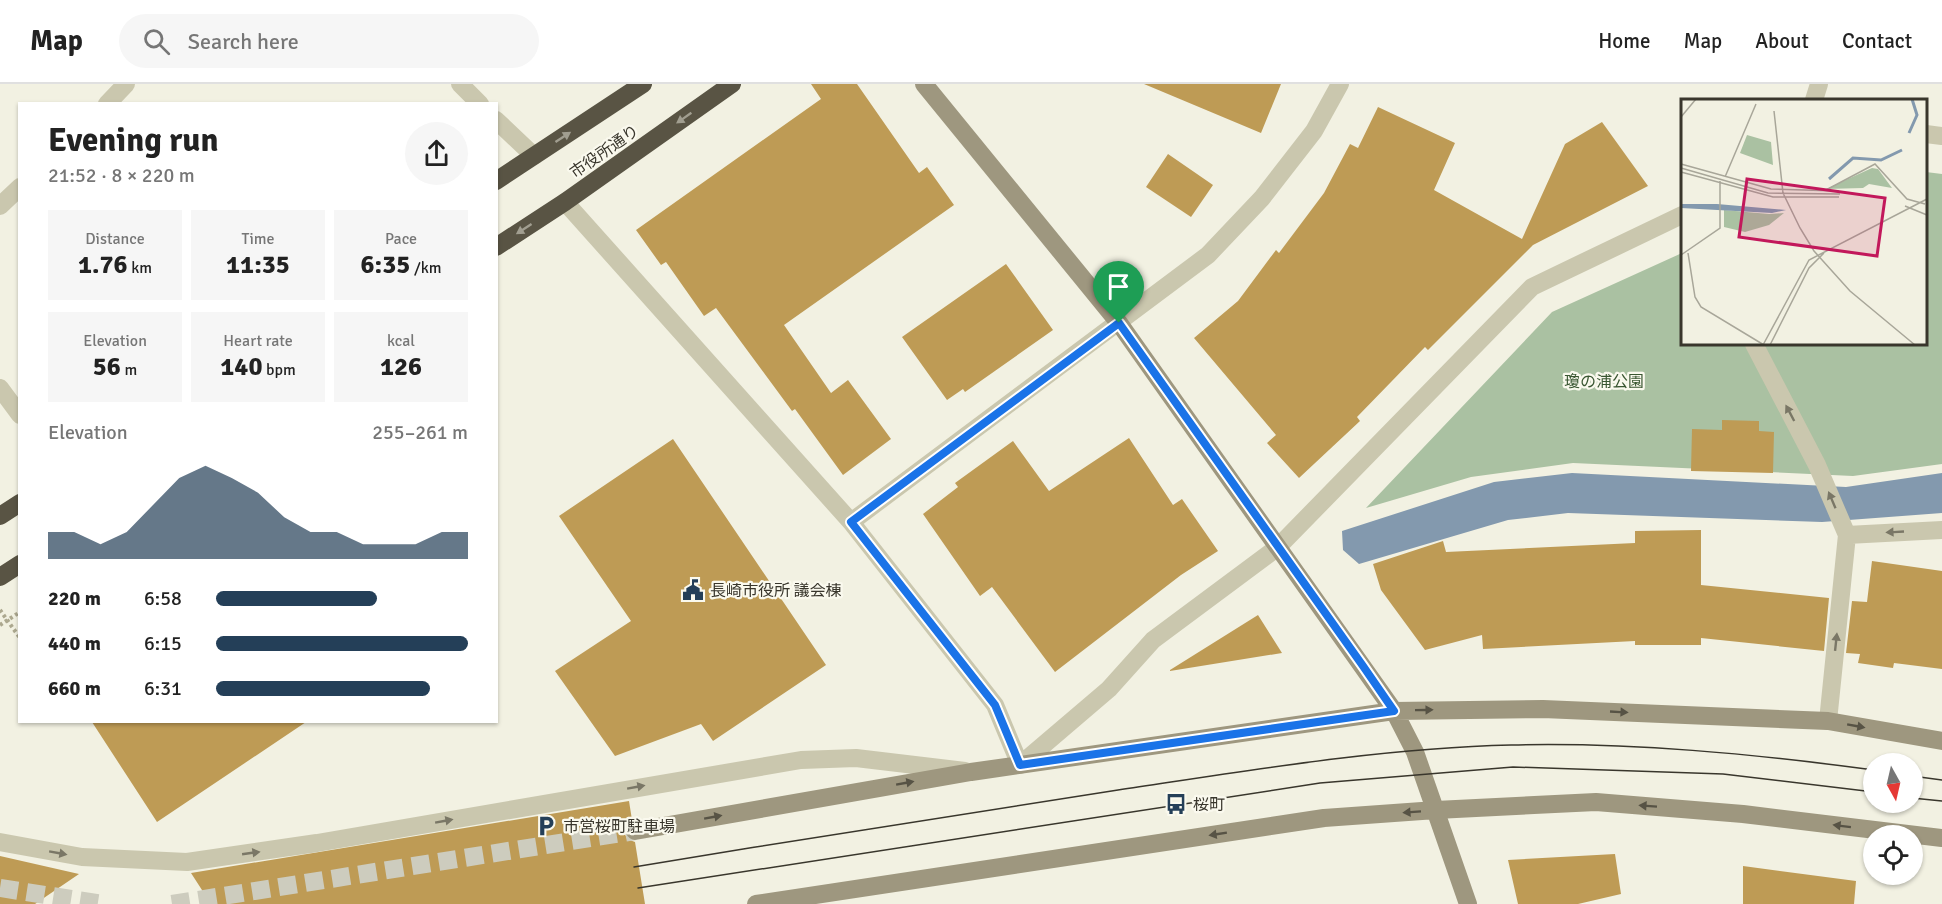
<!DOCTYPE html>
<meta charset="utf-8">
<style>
body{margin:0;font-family:Signika,"Noto Sans JP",sans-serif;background:#f6f6f6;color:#222;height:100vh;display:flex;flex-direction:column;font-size:22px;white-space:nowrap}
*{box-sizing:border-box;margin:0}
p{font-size:20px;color:#767676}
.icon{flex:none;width:33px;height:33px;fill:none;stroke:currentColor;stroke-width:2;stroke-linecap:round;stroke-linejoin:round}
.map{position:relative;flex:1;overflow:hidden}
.details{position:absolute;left:18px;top:18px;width:480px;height:621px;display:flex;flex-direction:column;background:#fff;border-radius:0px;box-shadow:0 2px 4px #0004}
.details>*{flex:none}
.needle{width:39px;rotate:172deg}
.controls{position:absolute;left:1863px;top:669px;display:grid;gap:12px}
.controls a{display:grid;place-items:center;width:60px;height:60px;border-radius:50%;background:#fff;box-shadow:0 2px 4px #0004;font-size:30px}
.pin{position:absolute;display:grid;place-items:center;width:51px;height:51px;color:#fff;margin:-62px -26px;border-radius:50% 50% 50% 0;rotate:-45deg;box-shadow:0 0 6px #0007}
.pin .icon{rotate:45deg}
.round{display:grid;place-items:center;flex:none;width:63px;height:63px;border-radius:32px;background:#f6f6f6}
.overview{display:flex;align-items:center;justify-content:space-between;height:102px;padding:0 30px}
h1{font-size:33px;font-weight:700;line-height:45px}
.figures{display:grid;grid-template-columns:repeat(3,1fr);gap:9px;height:102px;padding:6px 30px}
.figures div{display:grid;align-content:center;border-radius:0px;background:#f6f6f6;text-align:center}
.figures b{font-size:26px;font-weight:700}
.figures small{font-size:16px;font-weight:400}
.figures p{font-size:16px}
.chart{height:168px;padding:12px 30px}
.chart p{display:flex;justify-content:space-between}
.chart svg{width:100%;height:108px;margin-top:6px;fill:#243f58;opacity:.7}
ul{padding:0 30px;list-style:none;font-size:20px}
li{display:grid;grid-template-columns:96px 72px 1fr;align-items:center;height:45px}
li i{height:15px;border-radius:8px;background:#243f58}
header{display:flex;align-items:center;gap:36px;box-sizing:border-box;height:84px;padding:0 30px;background:#fff;border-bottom:2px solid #e0e0e0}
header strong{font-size:28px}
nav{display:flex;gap:33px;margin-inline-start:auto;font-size:21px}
.search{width:420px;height:54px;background:#f6f6f6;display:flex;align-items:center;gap:15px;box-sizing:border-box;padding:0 21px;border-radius:33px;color:#767676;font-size:22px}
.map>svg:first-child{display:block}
.green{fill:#aac1a2}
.water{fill:#8399ae}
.building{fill:#be9b55}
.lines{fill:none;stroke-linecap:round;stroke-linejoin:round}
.secondary-tunnel{stroke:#cdccbe;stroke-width:18;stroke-dasharray:18 9;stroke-linecap:butt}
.path{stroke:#aca88f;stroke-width:4;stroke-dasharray:3 3;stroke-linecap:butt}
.street{stroke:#cac7ae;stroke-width:18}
.secondary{stroke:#9e977f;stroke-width:18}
.highway{stroke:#595444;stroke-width:18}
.tram{stroke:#39362c;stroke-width:1.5}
.oneway{fill:#a19e90}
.oneway2{fill:#7a7766}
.oneway3{fill:#575345}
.route-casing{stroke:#fff;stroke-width:12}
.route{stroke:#1a73e8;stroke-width:8}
.labels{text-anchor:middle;stroke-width:4.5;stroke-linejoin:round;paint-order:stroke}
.street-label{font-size:16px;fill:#39362c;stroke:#faf9ee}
.park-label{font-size:16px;fill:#395631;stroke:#faf9ee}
.poi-label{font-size:16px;fill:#39362c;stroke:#faf9ee;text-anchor:start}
.inset-river{fill:none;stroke:#8399ae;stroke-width:3}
.inset-road{fill:none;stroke:#a8a699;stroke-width:1.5}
.view{fill:#c2185b;fill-opacity:0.15;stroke:#c2185b;stroke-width:3}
.inset-edge{fill:none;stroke:#39362c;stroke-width:3}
</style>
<header>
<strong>Map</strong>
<div class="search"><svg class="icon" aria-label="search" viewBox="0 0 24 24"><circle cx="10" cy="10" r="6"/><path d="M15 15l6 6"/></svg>Search here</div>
<nav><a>Home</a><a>Map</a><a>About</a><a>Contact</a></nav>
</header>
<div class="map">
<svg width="1942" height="820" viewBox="0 0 1942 820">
<rect width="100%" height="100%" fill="#f2f1e2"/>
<path class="green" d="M1926 88 1942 90V380L1853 392 1573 379 1471 393 1366 424 1552 228 1682 169V260H1926Z"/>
<path class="water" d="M1572 389 1846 403 1942 389V429L1822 438 1568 429 1508 436 1359 480 1343 466 1342 447 1494 398Z"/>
<path class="building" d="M811 0H857L919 89 927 83 954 121 784 241 831 309 848 296 891 355 843 391 795 325 792 327 716 224 704 232 666 178 661 181 636 146 821 15Z
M1144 0H1281L1261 49Z
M1378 23 1455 59 1434 106 1522 155 1565 60 1602 38 1648 102 1533 161 1428 266 1425 263 1357 333 1360 337 1299 394 1267 359 1276 351 1194 254 1238 217 1276 166 1279 169 1324 109 1350 60 1358 64Z
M1168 70 1213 101 1191 133 1146 103Z
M1006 180 1053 246 965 308 963 305 947 316 902 253Z
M1722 336 1759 337V347L1774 348 1773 389 1691 387 1692 345 1722 346Z
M1129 354 1173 421 1182 415 1218 467 1181 491 1055 588 992 503 980 512 923 430 958 403 955 399 1013 357 1049 407Z
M673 355 826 581 713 657 701 640 615 672 555 587 631 537 559 432Z
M1701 446V501L1829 514 1824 567 1701 554V561H1635V557L1483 565 1482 551 1425 566 1381 506 1373 480 1443 457 1446 468 1635 459V447Z
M1872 477 1942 487V585L1894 579 1893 584 1858 579 1860 570 1846 569 1852 517 1867 518Z
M1258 531 1282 569 1170 587V586Z
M92 638H306L157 738Z
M629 717 632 736 625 743 624 748 627 755 635 758 645 820H211L191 789Z
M1615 770 1621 810 1578 820H1518L1508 776Z
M0 772 79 790 35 820H0Z
M1743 782 1856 797 1854 820H1743Z"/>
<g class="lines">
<path class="secondary-tunnel" d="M0 804 104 820
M172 820 635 747"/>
<path class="path" d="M0 526 20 554
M0 541 20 528"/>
<path class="street" d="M460 0 480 20
M1814 16 1819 0
M107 20 126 0
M496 36 534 72
M1926 50 1942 52
M565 118 851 438 995 621 1020 681 1109 605 1153 556 1278 463 1532 203 1682 131
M0 122 20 103
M1754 260 1817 381 1847 451 1828 637
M0 304 20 331
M851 438 1208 171 1262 114 1314 47 1340 0
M1847 451 1942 446
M0 758 82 773 187 778 317 759 801 676 856 674 965 687"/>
<path class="secondary" d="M924 0 1119 239 1394 627 1415 668 1468 820
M635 747 971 688 1394 627 1543 625 1828 637 1942 657
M756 820 1324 734 1436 726 1596 718 1743 730 1942 754"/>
<path class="highway" d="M496 97 643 0
M496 163 565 118 732 0
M0 432 20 419
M0 493 20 480"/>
<path class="tram" d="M1912 692 1942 696
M1912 714 1942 717
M634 783C795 756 956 731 1118 706 1246 687 1381 664 1511 661 1631 658 1754 670 1874 686
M638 804 1320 699 1513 683 1723 690 1874 708"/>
</g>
<defs><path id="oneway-solid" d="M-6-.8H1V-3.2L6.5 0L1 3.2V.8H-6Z" transform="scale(1.5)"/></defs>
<g class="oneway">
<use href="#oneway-solid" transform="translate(684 34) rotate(145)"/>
<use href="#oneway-solid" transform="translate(563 53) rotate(-33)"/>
<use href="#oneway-solid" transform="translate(524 145) rotate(147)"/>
</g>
<g class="oneway2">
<use href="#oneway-solid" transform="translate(1790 329) rotate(-118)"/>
<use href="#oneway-solid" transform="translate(1832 416) rotate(-113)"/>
<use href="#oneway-solid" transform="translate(1895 448) rotate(177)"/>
<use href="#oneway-solid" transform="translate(1836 558) rotate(-84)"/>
<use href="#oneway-solid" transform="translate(636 703) rotate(-10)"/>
<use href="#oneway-solid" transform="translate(444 737) rotate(-10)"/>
<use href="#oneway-solid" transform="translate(58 769) rotate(10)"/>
<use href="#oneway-solid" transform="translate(251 769) rotate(-8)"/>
</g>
<g class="oneway3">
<use href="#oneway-solid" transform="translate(1424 626) rotate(-1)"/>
<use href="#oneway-solid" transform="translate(1619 628) rotate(3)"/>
<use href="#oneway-solid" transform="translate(1856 642) rotate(10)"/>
<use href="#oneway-solid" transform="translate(905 699) rotate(-10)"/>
<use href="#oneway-solid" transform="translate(1648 722) rotate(-176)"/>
<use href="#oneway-solid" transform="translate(1412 728) rotate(176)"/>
<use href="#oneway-solid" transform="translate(713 733) rotate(-10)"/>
<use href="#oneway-solid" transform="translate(1842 742) rotate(-173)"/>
<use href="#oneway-solid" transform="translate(1218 750) rotate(171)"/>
</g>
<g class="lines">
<defs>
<path id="route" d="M1119 239 1363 582 1394 627 1020 681 995 621 851 438Z"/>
</defs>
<use href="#route" class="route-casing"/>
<use href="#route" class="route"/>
</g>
<defs>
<symbol id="civic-bare" viewBox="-9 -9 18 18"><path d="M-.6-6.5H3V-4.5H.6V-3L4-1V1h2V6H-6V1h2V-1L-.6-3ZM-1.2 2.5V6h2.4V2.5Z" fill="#243f58" stroke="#faf9ee" stroke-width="2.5" paint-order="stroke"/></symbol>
<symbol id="bus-bare" viewBox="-9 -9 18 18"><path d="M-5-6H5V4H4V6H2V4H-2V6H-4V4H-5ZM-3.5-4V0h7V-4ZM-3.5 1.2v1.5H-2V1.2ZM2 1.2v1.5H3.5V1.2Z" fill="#243f58" stroke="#faf9ee" stroke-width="2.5" paint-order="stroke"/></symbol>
<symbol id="parking-bare" viewBox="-9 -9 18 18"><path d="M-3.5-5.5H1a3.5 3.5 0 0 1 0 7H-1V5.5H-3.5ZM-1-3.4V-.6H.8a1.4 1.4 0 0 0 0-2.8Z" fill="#243f58" stroke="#faf9ee" stroke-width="2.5" paint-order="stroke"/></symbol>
</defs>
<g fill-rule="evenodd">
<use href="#civic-bare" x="678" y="491" width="30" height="30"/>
<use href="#bus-bare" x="1161" y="705" width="30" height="30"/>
<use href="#parking-bare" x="531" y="727" width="30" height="30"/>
</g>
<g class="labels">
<g class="street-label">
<text transform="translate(604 67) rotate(-35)" y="6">市役所通り</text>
</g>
<g class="park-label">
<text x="1604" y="303">瓊の浦公園</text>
</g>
<g class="poi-label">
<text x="710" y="512">長崎市役所 議会棟</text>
<text x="1193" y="726">桜町</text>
<text x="563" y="748">市営桜町駐車場</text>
</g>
</g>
<g transform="translate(1681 15)">
<rect width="246" height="246" fill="#f2f1e2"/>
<path d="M66 36 90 43 92 66 59 54ZM191 69 197 70 211 89 188 85 182 89 145 90ZM43 111 88 115 103 114 88 126 64 133 43 128Z" fill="#aac1a2"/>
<path d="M0 105H36L105 111 91 114 0 109Z" fill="#8399ae"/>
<path class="inset-river" d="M228 34 236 16 231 0M148 80 172 59 200 61 221 51"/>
<path class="inset-road" d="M93 12 102 94 119 129 133 152 169 192 234 246M0 18 15 0M0 65 90 90 158 92M0 69 87 94 159 95M0 73 92 98H158M44 78 75 5M145 91 194 65 226 100 244 105M224 107 246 116M7 154 14 198 20 208 83 246M0 156 39 129V82M82 246 128 161 246 100M89 246 128 169 143 154"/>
<path class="view" d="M66 80 204 99 196 157 58 138Z"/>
<rect width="246" height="246" class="inset-edge"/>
</g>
</svg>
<div class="controls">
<a><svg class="needle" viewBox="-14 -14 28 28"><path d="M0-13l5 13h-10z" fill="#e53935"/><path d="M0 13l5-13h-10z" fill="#767676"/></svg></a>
<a><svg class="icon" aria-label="locate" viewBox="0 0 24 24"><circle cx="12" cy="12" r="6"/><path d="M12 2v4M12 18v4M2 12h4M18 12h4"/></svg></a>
</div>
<div class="pin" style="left:1119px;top:239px;background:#1e9e55"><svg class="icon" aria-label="arrive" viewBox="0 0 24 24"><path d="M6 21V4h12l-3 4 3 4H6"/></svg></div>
<section class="details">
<div class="overview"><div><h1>Evening run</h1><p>21:52 · 8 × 220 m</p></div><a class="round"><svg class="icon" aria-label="share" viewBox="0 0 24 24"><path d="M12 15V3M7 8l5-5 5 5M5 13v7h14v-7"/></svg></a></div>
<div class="figures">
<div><p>Distance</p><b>1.76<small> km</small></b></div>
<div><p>Time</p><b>11:35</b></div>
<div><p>Pace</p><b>6:35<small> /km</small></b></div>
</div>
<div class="figures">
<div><p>Elevation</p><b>56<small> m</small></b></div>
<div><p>Heart rate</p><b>140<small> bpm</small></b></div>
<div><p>kcal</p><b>126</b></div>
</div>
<div class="chart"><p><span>Elevation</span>255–261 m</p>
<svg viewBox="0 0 160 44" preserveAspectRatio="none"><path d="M0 44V33L10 33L20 38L30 33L40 22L50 11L60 6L70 11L80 17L90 27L100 33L110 33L120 38L130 38L140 38L150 33L160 33V44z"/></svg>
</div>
<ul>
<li><b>220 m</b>6:58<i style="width:64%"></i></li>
<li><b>440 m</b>6:15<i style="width:100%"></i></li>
<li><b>660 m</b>6:31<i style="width:85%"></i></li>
</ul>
</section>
</div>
